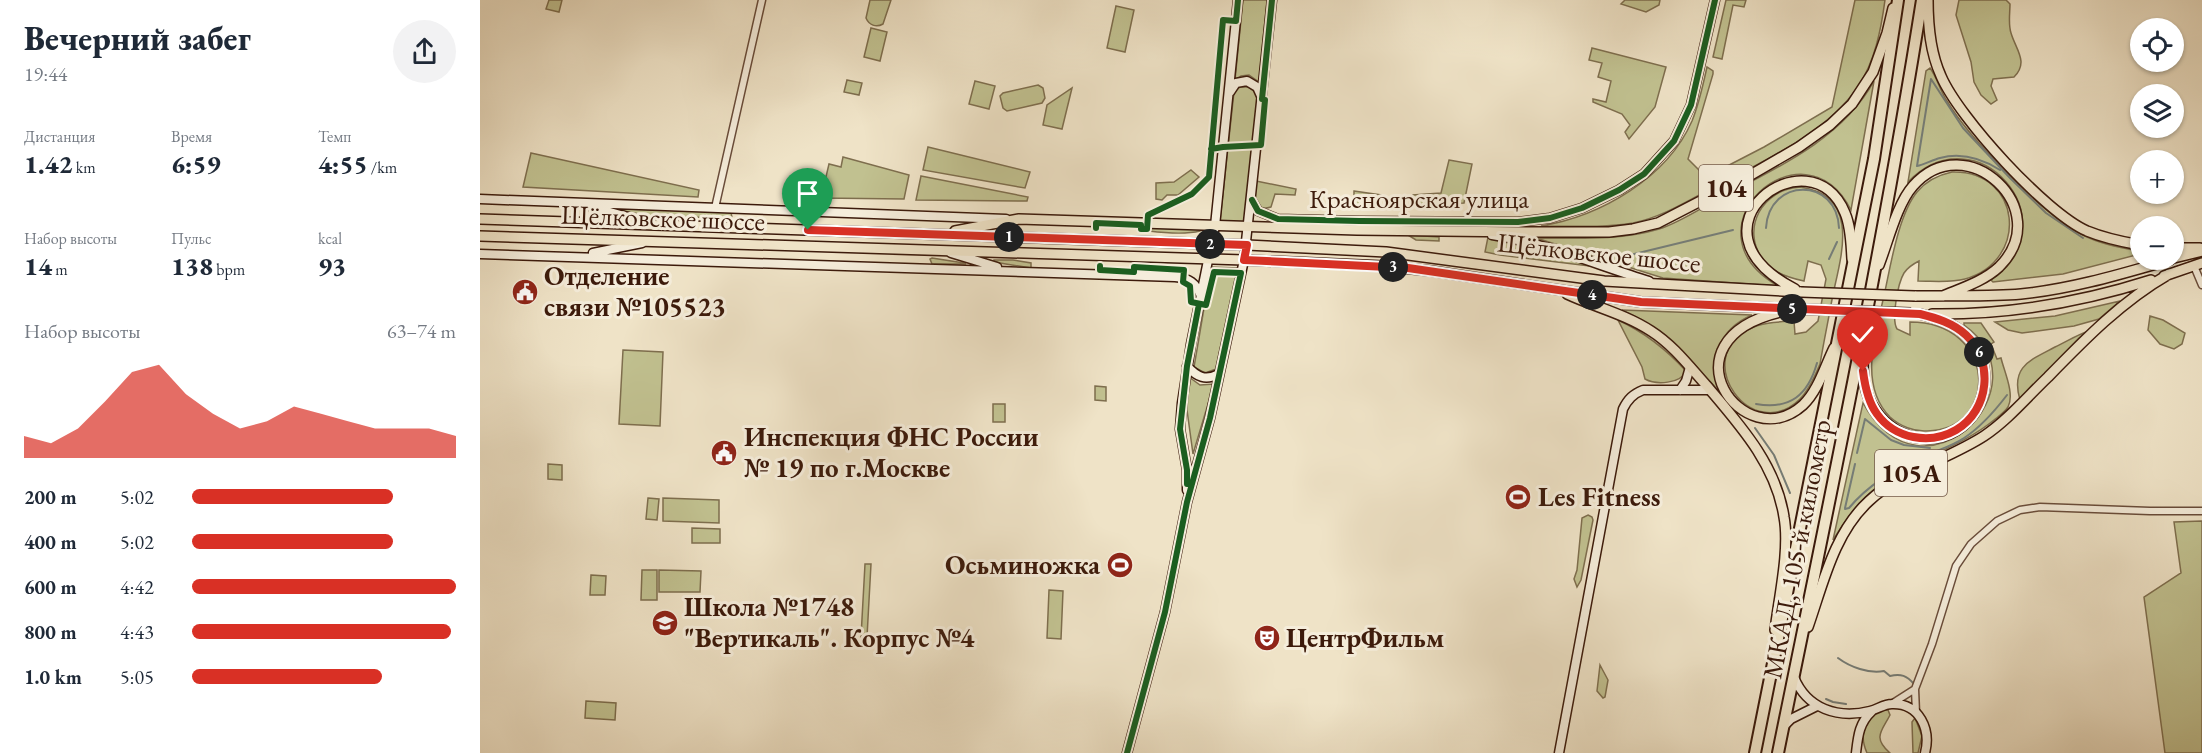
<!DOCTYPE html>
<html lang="ru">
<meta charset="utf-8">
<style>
body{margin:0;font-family:"EB Garamond",serif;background:#f2f2f3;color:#1f2937;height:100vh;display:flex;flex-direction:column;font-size:22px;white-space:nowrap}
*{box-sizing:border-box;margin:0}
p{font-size:20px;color:#747a83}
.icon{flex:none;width:33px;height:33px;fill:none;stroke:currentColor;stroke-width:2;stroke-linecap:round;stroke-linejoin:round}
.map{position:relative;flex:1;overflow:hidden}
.details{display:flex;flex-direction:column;background:#fff;width:480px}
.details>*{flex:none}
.controls{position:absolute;left:1650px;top:18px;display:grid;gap:12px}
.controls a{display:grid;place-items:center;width:54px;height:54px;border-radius:50%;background:#fff;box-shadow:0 2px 4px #0004;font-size:30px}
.pin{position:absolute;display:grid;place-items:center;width:51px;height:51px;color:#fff;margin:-62px -26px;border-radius:50% 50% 50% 0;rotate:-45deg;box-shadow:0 0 6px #0007}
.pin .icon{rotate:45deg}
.km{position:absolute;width:30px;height:30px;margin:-15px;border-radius:50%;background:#222;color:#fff;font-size:16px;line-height:30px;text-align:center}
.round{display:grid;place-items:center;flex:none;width:63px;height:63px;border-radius:32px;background:#f2f2f3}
.overview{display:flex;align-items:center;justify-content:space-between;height:102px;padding:0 24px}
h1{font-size:33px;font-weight:800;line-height:45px}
.figures{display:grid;grid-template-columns:repeat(3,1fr);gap:9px;height:102px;padding:6px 24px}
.figures div{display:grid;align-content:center}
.figures b{font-size:26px;font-weight:800}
.figures small{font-size:16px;font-weight:400}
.figures p{font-size:16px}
.chart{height:168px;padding:12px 24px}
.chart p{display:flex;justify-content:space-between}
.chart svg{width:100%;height:108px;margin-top:6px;fill:#d93025;opacity:.7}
ul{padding:0 24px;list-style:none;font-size:20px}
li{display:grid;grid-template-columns:96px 72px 1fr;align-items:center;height:45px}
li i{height:15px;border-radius:8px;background:#d93025}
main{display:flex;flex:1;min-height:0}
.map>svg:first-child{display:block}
.green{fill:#c1c190;stroke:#7e6e4e;stroke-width:1.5}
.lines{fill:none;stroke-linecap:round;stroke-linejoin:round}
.stream{stroke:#767c75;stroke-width:2}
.street-casing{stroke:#694c3a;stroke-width:9}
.secondary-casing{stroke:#3c1a0b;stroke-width:11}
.primary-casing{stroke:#3c1a0b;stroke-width:12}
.highway-casing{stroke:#3c1a0b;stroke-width:14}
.street{stroke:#f5eddb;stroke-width:6}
.secondary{stroke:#f5eddb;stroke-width:8}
.primary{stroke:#efe3c7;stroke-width:9}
.highway{stroke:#efe3c7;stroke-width:10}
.primary-bridge-casing{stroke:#3c1a0b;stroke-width:12;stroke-linecap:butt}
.primary-bridge{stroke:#efe3c7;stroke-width:9}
.cycleway-casing{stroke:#f5eddb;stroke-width:10}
.cycleway{stroke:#1b5e20;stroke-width:6}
.route-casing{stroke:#fff;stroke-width:12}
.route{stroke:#d93025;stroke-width:8}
.labels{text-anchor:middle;stroke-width:6;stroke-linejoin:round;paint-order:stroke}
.shield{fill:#f5eddb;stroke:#745949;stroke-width:1.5}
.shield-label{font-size:26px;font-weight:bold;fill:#3c1a0b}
.street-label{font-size:27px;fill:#3c1a0b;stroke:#f5eddb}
.poi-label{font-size:27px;font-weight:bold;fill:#3c1a0b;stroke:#f5eddb;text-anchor:start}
</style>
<main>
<section class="details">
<div class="overview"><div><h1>Вечерний забег</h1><p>19:44</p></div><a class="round"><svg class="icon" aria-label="share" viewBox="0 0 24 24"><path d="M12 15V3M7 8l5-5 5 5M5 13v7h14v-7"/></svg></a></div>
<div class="figures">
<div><p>Дистанция</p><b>1.42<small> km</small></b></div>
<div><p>Время</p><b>6:59</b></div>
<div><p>Темп</p><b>4:55<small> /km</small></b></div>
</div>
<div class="figures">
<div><p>Набор высоты</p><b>14<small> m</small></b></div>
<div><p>Пульс</p><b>138<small> bpm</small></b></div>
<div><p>kcal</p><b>93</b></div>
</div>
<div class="chart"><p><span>Набор высоты</span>63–74 m</p>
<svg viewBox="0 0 160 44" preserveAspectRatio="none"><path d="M0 44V35L10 38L20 32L30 21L40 9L50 6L60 18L70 26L80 32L90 29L100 23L110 26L120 29L130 32L140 32L150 32L160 35V44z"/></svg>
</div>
<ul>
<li><b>200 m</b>5:02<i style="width:76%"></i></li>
<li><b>400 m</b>5:02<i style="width:76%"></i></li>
<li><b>600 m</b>4:42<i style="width:100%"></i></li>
<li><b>800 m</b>4:43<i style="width:98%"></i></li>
<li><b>1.0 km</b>5:05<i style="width:72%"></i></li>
</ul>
</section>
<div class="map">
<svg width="1722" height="753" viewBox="0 0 1722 753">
<rect width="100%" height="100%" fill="#efe3c7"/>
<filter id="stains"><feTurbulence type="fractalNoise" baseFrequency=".00333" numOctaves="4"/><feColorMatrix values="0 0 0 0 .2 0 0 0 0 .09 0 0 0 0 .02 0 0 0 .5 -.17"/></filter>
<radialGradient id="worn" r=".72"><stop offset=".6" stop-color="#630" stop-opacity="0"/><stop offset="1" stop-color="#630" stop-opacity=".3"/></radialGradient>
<path class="green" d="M69 0H82L79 12 66 9Z
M390 0H411L403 24C396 28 389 25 386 18Z
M763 0H787L779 82 769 75 761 76 755 80Z
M1145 0H1180L1179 5 1166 12 1141 4Z
M1246 0H1266L1264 7 1253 5 1242 59 1233 57Z
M1375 0H1405C1401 30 1395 61 1378 87 1345 134 1286 160 1236 186 1209 200 1183 217 1153 223 1123 228 1091 226 1061 226 1121 216 1187 178 1212 121 1219 104 1223 85 1227 67L1233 71V74L1208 159 1226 177 1284 147 1352 107Z
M1479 0H1526L1530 4C1530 13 1528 24 1531 33 1536 50 1549 62 1534 77L1513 79 1511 86 1517 100 1511 104 1501 95 1494 82 1491 62 1476 15Z
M636 6 654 10 645 52 627 48Z
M391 28 407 32 400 61 384 57Z
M1112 48 1186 67 1175 107 1149 139 1145 132 1150 125 1142 114 1113 102V99L1126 102 1131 81 1118 77 1122 63 1109 60Z
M1450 68C1457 77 1460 91 1467 101 1489 138 1565 217 1603 235 1620 244 1641 248 1660 251V254L1583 274 1513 282 1511 280C1593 220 1497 111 1428 182L1446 71Z
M367 80 382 83 379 95 364 92Z
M495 81 515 86 509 109 489 104Z
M1394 81 1371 210C1324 117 1199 229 1298 286L1183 278 1056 238C1097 238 1139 241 1179 229 1198 223 1218 210 1236 200 1293 170 1362 140 1394 81Z
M558 85 563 88 565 98 562 103 527 111 523 108 520 96 523 93Z
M760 87H768L778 94 765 222 740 221 754 92Z
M592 88 582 129 563 125 567 105Z
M448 147 550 172 545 188 443 170Z
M51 153 219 190 218 197 43 187Z
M363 157 429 175 424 199 341 198 349 164 361 167Z
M969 160 992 164 984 203 934 205 933 195 961 193Z
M711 170 719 177 698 195H687L682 200 676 199V183L694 182Z
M1472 172C1542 170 1550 261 1485 279 1470 283 1454 281 1438 281L1439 261C1433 264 1428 267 1424 273 1418 283 1411 319 1417 329L1430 335V322C1517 322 1520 430 1447 431 1434 432 1420 426 1410 417 1377 384 1397 330 1405 291 1411 263 1419 214 1437 192 1446 181 1458 175 1472 172Z
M441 176 548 197 547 201 436 200Z
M776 181 816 189 815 195 795 194 791 207C771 213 774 194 776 181Z
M1320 187C1380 195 1362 254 1353 294 1349 317 1344 340 1340 364 1335 376 1329 390 1320 399 1272 446 1210 359 1269 329 1283 322 1299 322 1314 321L1315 334 1326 332 1338 321 1346 279 1341 265 1328 261 1324 281C1310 278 1292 273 1283 260 1260 228 1283 189 1320 187Z
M874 191 901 195 900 208 874 207Z
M144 209 251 212 252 218 169 216 144 211Z
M669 227 723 228 720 231C704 235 685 233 669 231Z
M928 235 959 237V241L936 240Z
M1008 237 1027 239 1109 264V266L1020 255 1005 252Z
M452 258 484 263 486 264H452L450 259Z
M514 260H533L551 263V268L514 262Z
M731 267 758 268 736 369 725 373 714 367Z
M1640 301 1619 319 1594 326 1542 333 1528 330 1515 322 1575 316Z
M1142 310 1272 315C1240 329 1227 359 1239 392 1207 355 1187 331 1142 310Z
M1670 316 1683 320 1705 333 1702 344 1694 349 1680 344 1668 330Z
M1138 320C1166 333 1186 349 1206 371 1201 384 1176 385 1165 379L1162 367Z
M1484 323H1501L1514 342 1511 344 1517 359 1521 358C1524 371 1535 394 1528 407 1525 412 1519 416 1514 420 1481 447 1440 457 1405 481 1382 497 1368 516 1353 540L1383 403C1444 512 1569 386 1484 325Z
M1606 332 1599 338 1540 400C1530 366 1551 360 1575 347 1586 342 1595 336 1606 332Z
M143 350 183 352 180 426 139 424Z
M709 377 720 385 734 384 713 454 707 410Z
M615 386 626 387V401L615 400Z
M513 404H525V422H513Z
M68 464 82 465V480L68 479Z
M168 498 179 499 177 520 166 519Z
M183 498 239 500V523L183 521Z
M1108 515 1112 517 1113 520 1101 580 1097 587 1094 579 1097 570 1102 518Z
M1722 521V753H1685L1664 597 1701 573 1694 522Z
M212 528 240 529V543H212Z
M385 564H391L387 637H381Z
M162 570H177V600H161Z
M179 570 221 571 220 592H179Z
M111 575 126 576 125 595H110Z
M569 590 583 591 581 639 567 638Z
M1120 665 1128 680 1125 697 1123 698 1117 691Z
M106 701 136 703 135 720 105 718Z
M1401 710H1408L1410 715C1402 731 1392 737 1410 753H1387C1379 735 1384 720 1401 710Z
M1435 718 1442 736 1438 753H1433L1432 722Z"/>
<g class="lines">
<path class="stream" d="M1520 170C1501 158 1482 152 1460 158 1452 160 1444 165 1437 166L1451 79 1483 128 1530 178 1566 213 1603 238
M1286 228C1289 177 1357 177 1359 228
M1146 256 1253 230
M1349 259 1357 242
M1276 404C1310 410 1328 395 1337 363
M1275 428 1294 455 1310 493
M1377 453 1385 419 1411 440 1424 445 1450 448
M1365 508 1375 464
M1365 509 1369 508C1389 484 1416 468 1445 456 1458 450 1472 446 1484 438 1501 427 1514 412 1527 395
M1358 658C1370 667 1389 674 1404 671L1410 676C1421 673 1427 676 1434 684
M1346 699 1353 702 1366 704"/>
<defs>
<path id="street" d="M235 208 282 0
M1714 266 1722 285
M1413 703 1435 689
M1436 713 1435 689 1452 644 1476 566 1491 544 1517 521 1540 510 1560 507 1670 511H1722"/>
<path id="secondary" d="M750 92 756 83 767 81 777 87 781 96
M0 199 526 219
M772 201 778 211 798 219 879 221 1038 222 1070 218 1102 208 1139 190 1164 174 1194 141 1211 105 1235 0
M112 207 166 222
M1012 235C1066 243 1117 265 1169 281
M113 253 162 243
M471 253 517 267
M0 254 695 277C709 278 716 283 721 296
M707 366C717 377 725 381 739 374
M1200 390 1206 381 1210 367
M707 490V470L700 429 702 403 711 344 735 226 758 0
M1314 677C1327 709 1358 719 1390 711 1398 709 1404 704 1412 704 1440 703 1451 730 1445 753
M1304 726 1311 719 1337 706
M647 753 685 612 707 502 730 418 764 260 792 0
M1079 753 1143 409C1148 399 1153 394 1163 390H1230
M1376 753C1378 736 1379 723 1392 711"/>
<path id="primary" d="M1448 0C1448 26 1450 52 1461 76 1479 118 1566 213 1607 231 1624 238 1643 242 1660 245
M0 219 767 245 906 252 1124 281 1321 292
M475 231 539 219 877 230 1048 232H1129L1153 229 1178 223 1269 176 1319 147 1350 125 1372 104 1393 72 1407 33 1413 8
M0 236 764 260 905 266 951 271 1161 302 1317 309
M1694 248H1720
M1694 258 1722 251
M1399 265C1408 242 1417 204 1433 186 1486 125 1577 210 1519 267 1504 281 1482 288 1463 296
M1684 276 1722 263
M1315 289C1196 228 1331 130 1365 213 1371 227 1371 244 1372 259
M1087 294C1115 307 1145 314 1171 331 1193 345 1209 366 1226 385 1259 424 1296 464 1304 517 1310 549 1299 597 1295 630
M1435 296C1470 295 1506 297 1541 294 1592 289 1641 274 1690 260
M1300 312C1179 341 1264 458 1323 405 1338 391 1345 366 1354 348
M1452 314C1527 315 1599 303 1671 280
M1383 349C1383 362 1382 377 1386 390 1397 429 1440 452 1477 430 1510 409 1514 361 1486 335 1473 323 1456 318 1440 314
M1328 627C1343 584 1354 533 1389 501 1421 471 1467 460 1504 436 1528 420 1547 397 1568 377 1605 339 1642 301 1689 274"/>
<path id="highway" d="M1275 753 1394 159 1418 0
M1298 753C1349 502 1402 253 1442 0"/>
</defs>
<use href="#street" class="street-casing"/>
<use href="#secondary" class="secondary-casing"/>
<use href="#primary" class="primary-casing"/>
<use href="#highway" class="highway-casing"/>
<use href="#street" class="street"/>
<use href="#secondary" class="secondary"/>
<use href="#primary" class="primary"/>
<use href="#highway" class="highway"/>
<defs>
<path id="primary-bridge" d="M1321 292 1435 296
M1317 309 1431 313"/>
</defs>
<use href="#primary-bridge" class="primary-bridge-casing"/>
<use href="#primary-bridge" class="primary-bridge"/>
<defs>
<path id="cycleway" d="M782 99 792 0
M731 149 743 147 781 145 785 100
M772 200 778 211 798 219 879 221 1038 222 1070 218 1102 208 1139 190 1164 174 1194 141 1211 105 1235 0
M616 228V223L661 225V229H667L668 215 712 194 729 177 743 20 756 21 758 0
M620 266V270L654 272V267L704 270 703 282 710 286 711 302 726 305 734 272 761 273 730 418 707 502 685 612 647 753
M707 484V470L700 429 707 366 719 304"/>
</defs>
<use href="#cycleway" class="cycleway-casing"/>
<use href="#cycleway" class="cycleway"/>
</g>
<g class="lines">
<defs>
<path id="route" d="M328 230 767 245 764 260 928 268 1161 302 1440 314C1456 318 1473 323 1486 335 1514 361 1510 410 1476 430 1450 445 1415 439 1397 414 1388 402 1385 387 1383 371"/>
</defs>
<use href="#route" class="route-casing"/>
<use href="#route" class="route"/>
</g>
<defs>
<symbol id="civic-disc" viewBox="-11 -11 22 22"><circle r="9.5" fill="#8f2418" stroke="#f5eddb"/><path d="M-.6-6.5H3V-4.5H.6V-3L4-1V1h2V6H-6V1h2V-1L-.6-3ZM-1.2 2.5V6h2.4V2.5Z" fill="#fff"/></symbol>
<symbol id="stadium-disc" viewBox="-11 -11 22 22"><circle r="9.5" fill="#8f2418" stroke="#f5eddb"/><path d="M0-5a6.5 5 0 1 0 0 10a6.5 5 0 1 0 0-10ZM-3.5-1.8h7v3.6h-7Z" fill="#fff"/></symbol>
<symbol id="school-disc" viewBox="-11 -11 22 22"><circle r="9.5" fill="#8f2418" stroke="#f5eddb"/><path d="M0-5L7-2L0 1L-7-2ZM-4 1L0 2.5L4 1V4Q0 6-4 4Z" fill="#fff"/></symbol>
<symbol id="theatre-disc" viewBox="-11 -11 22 22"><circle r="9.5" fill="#8f2418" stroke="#f5eddb"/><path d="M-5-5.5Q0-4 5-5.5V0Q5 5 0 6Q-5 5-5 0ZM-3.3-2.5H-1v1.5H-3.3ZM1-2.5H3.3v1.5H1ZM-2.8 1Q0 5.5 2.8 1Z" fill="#fff"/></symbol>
</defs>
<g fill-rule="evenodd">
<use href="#civic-disc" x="30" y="277" width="30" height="30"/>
<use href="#civic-disc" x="229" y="438" width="30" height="30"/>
<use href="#stadium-disc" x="1023" y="482" width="30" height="30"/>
<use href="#stadium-disc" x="625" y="550" width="30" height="30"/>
<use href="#school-disc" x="170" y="608" width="30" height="30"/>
<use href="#theatre-disc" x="772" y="623" width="30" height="30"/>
</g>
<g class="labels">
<g class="shield">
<rect x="1219" y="165" width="54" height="46" rx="4.5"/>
<rect x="1395" y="450" width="72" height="46" rx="4.5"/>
</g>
<g class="shield-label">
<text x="1246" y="197">104</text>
<text x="1431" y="482">105A</text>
</g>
<g class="street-label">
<text x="939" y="208">Красноярская улица</text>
<text transform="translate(183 218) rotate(2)" y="9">Щёлковское шоссе</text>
<text transform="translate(1119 253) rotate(6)" y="9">Щёлковское шоссе</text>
<text transform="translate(1317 549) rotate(-79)" y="9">МКАД, 105-й километр</text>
</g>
<g class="poi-label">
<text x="64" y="285">Отделение<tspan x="64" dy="31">связи №105523</tspan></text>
<text x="264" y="446">Инспекция ФНС России<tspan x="264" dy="31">№ 19 по г.Москве</tspan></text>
<text x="1058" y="506">Les Fitness</text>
<text x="620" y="574" text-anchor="end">Осьминожка</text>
<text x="204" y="616">Школа №1748<tspan x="204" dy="31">"Вертикаль". Корпус №4</tspan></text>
<text x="806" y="647">ЦентрФильм</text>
</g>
</g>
<rect width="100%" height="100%" filter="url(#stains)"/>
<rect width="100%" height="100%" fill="url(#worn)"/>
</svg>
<div class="controls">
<a><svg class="icon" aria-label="locate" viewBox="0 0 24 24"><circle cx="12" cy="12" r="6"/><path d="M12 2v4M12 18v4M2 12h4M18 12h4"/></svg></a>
<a><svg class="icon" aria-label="layers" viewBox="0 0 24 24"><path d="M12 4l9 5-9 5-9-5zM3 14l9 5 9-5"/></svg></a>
<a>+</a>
<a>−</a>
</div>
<div class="pin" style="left:328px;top:230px;background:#1e9e55"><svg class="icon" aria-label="arrive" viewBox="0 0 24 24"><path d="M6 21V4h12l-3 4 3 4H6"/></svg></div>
<div class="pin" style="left:1383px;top:371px;background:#d93025"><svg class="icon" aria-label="check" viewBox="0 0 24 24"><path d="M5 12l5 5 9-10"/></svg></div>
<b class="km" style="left:529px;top:237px">1</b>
<b class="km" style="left:730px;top:244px">2</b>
<b class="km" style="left:913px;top:267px">3</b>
<b class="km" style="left:1112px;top:295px">4</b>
<b class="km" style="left:1312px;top:309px">5</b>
<b class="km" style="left:1499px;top:352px">6</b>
</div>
</main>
